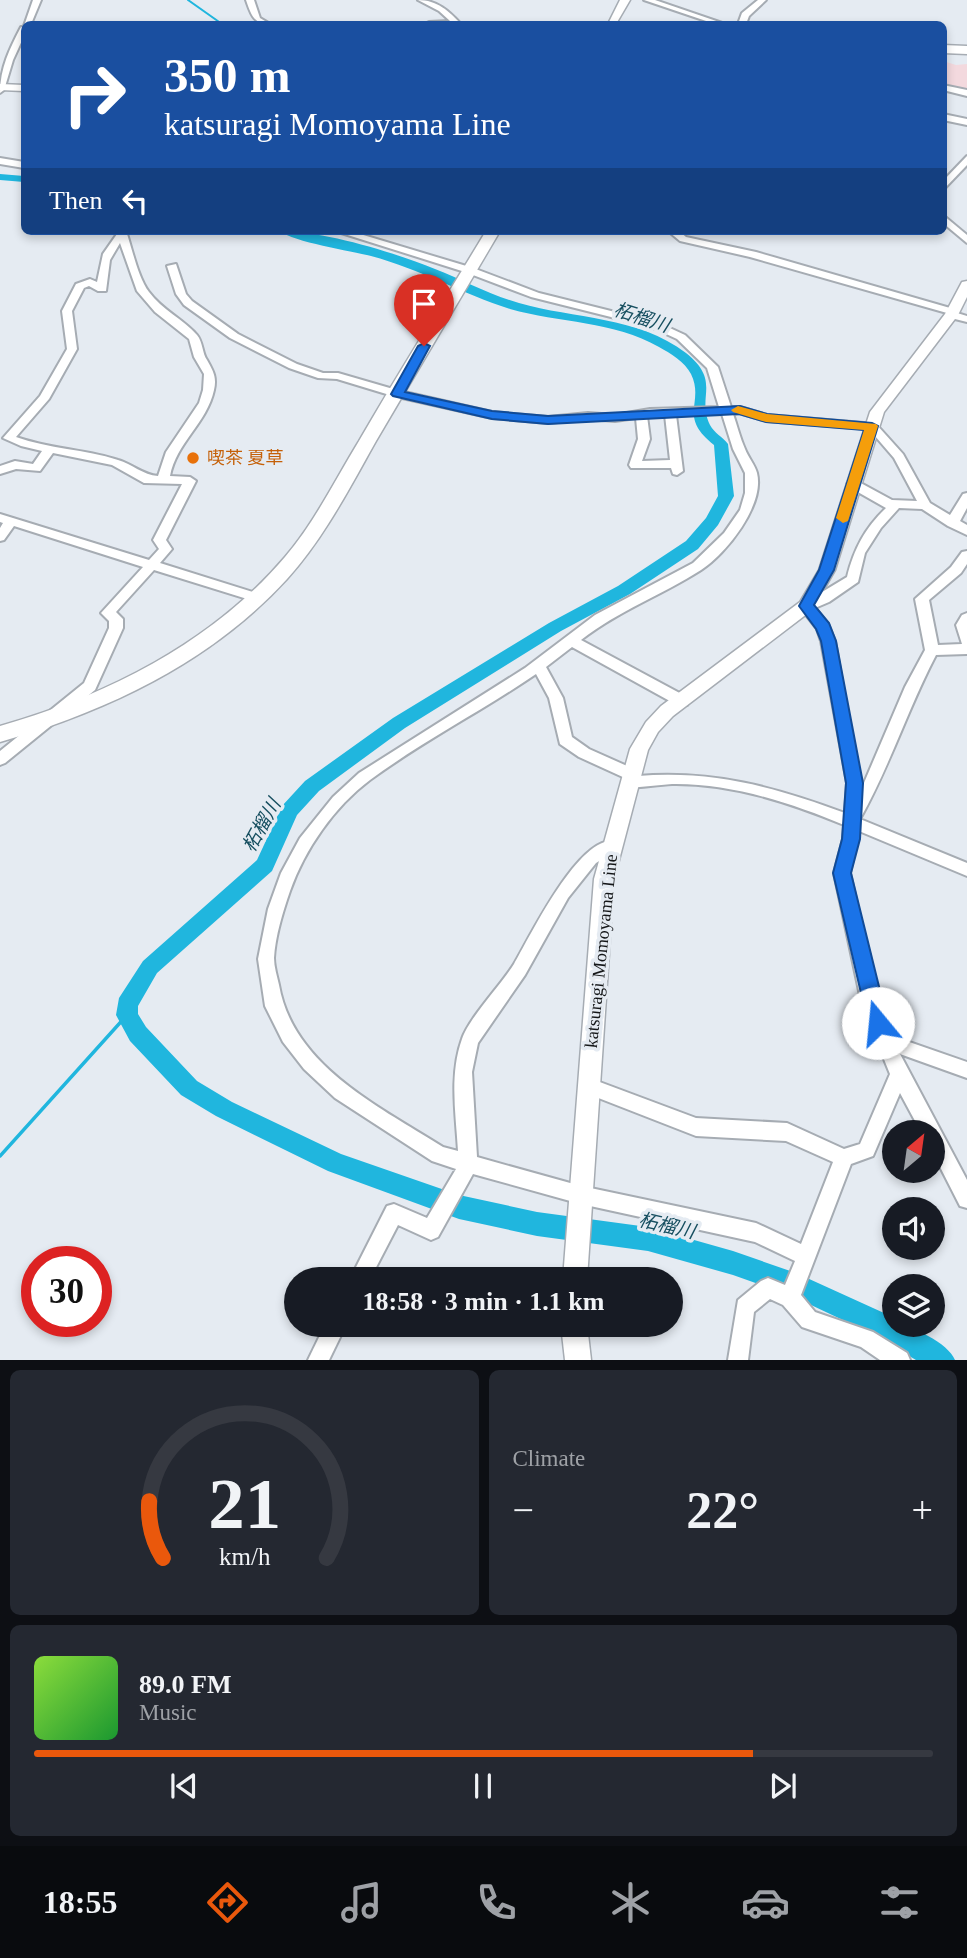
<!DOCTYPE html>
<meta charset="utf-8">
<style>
body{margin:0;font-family:"Times New Roman","Noto Sans JP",serif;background:#242831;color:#f1f3f6;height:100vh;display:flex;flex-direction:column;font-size:26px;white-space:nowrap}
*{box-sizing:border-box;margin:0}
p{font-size:23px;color:#9ea1a6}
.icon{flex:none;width:38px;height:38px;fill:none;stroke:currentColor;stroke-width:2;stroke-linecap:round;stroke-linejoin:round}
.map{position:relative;height:1360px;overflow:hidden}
.panel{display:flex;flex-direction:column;gap:10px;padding:10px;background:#0d0f14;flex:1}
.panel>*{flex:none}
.guide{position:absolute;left:21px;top:21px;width:926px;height:214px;border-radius:10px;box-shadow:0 4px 10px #0003;background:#1a4fa0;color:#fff;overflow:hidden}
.needle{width:46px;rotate:29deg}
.controls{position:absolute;left:882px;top:1120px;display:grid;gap:14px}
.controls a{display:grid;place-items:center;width:63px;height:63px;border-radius:50%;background:#171b24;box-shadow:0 4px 10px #0003;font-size:35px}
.speed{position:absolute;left:21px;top:1246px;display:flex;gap:14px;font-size:35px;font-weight:700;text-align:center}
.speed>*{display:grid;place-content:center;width:91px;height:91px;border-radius:50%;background:#171b24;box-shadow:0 4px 10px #0003;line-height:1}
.speed .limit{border:10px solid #d22;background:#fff;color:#111}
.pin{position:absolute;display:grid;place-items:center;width:60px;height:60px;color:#fff;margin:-72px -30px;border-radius:50% 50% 50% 0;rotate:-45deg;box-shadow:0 0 7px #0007}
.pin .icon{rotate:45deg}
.me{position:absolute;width:77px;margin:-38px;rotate:343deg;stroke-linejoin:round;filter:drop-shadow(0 0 5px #0008)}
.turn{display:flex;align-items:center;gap:24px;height:147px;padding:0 28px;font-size:32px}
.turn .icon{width:91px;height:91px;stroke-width:2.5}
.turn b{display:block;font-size:49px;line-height:60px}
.then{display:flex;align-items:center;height:66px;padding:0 28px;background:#0003;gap:14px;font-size:26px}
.big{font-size:52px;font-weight:800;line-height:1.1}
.panel .widget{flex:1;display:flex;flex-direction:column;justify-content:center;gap:10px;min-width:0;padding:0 24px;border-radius:10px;background:#242831}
.panel .dial{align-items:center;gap:0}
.dial svg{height:182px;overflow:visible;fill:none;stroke:#363941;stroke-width:7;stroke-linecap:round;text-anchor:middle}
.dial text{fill:#f1f3f6;stroke:none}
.song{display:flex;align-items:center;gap:21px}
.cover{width:84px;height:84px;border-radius:10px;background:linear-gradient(135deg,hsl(90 70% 55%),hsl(130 70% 35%))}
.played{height:7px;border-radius:4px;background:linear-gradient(90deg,#ea580c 80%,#363941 80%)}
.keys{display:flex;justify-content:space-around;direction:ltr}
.heat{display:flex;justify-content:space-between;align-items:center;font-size:38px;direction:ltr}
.panel .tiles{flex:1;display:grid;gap:10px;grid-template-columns:1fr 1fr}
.widget:last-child{grid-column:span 2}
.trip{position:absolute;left:284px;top:1267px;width:399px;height:70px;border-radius:35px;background:#171b24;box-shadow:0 4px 10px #0003;font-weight:800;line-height:70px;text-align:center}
.menu{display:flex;height:112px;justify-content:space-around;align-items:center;background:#090b0e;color:#9ea1a6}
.menu .icon{width:49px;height:49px}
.menu .selected{color:#ea580c}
.menu b{font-size:32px;color:#f1f3f6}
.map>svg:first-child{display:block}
</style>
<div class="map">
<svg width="967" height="1360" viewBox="0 0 967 1360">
<rect width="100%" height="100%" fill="#e5ebf2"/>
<path fill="#f3d9de" d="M943 61 956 65 967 64V92L943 86Z"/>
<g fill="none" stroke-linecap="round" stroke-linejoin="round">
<path stroke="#20b6de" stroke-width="2" d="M188 0 222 24"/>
<path stroke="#20b6de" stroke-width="3.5" d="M0 1156 127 1015"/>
<g fill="#20b6de" fill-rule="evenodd">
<path d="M0 174 24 176V182L0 180Z"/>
<path d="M280 231C324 231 393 252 435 269 463 280 490 295 519 303 574 319 638 316 686 353 722 382 696 396 710 425 714 433 723 437 728 444L734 496 718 525 698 549 630 594 561 631 405 728 319 791 297 815 272 871 157 973 138 1006V1014L146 1027 197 1081 232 1102 341 1154 459 1195 537 1212 648 1227 733 1251 796 1273 884 1313 894 1319V1325C912 1325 948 1343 955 1360H916L866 1331 792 1296 733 1275 648 1251 537 1236 459 1219 328 1171 216 1116 181 1095 130 1041 116 1015 119 998 143 961 257 860 282 806 305 781 393 718 549 623 618 586 686 541 706 518 718 496 714 445C677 416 705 403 691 374 685 362 670 353 659 347 614 321 559 323 510 309 463 294 420 269 371 256 351 251 293 242 280 231Z"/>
</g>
<g stroke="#a6acb3" stroke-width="4">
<g id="minor">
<path d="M33 0H41L31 24 24 26Z"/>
<path d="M246 0H254L260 18 270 24C253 24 251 14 246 0Z"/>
<path d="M418 0C437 0 449 11 461 24H425L429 22 450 21 439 11Z"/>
<path d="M644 0H655L725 24H715Z"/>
<path d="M758 0H766L749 16 746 24H738L742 13Z"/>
<path d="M21 27H24V36L13 60 4 90 0 93C0 68 10 48 21 27Z"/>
<path d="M943 85 967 90V96L943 90Z"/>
<path d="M943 114 967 119V125L943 120Z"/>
<path d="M967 156V165L943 190V181Z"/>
<path d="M0 158 24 162V168L0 164Z"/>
<path d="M943 215 967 235V243L943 223Z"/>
<path d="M116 231H126C132 248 138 278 149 292 162 310 183 319 197 335 203 342 202 353 207 360 213 371 217 377 214 390 207 423 176 443 170 476L190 477 196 481 166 540 172 549 160 563 262 595 264 598 257 602 154 570 116 612 123 619V628L95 690 5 763 0 765V751L84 683 109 628V621L101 613 143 567 14 526 4 540 0 541V528L3 523 0 522V514L149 560 159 549 153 540 182 484 144 483 112 465 53 453 40 471 16 469 0 474V466L15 461 33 464 42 451 21 446 3 438 40 396 67 349 62 311 76 284 90 279 97 282 103 254 117 234ZM120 243 137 291 155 312 189 339 194 357 204 374 203 390 199 403 166 452 158 476C143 475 132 464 118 460 85 449 49 449 16 437L49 399 77 349 72 311 84 288 89 286 98 291H106L110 260Z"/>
<path d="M335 231H350L473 268 539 293 659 323 685 335 718 367 731 407H740L767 415 876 424 903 454 930 503 950 515 963 494 967 493V508L960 521 967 525V535L948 526 922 509 899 508 881 528 865 553 858 582 829 602 815 608 828 624 835 641 861 790 905 687 925 650 915 599 951 567 962 552 967 551V564L961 573 929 600 938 645 962 644 956 625 962 615 967 613V654L936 655C908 708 890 766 860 819L967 863V876L859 831 850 873 880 1005 892 1036 967 1062V1078L900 1054 967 1180V1208L960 1206 933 1153V1132H921L900 1093 873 1156 851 1164 801 1295 815 1312 873 1332 907 1353 910 1360H880L861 1347 802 1327 783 1305 770 1299 754 1312 748 1360H728L738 1300 761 1281 768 1278 785 1285 795 1261 755 1242 581 1204 473 1174 438 1237 431 1240 398 1225 370 1279H350L387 1206 394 1204 427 1218 456 1169 432 1161 335 1098 304 1069 283 1042 265 1006 258 959 268 909 281 873 300 838 333 797 359 773 525 668 595 615 693 563 724 533 740 510 745 493V473L733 449 722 414 676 415 683 471 677 475 673 474 671 468H631L629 465 638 439 636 418 615 421 588 419 548 423 492 418 393 396 337 379 318 378 289 368 230 338 184 305 176 294 167 266 176 264 186 294 192 301 238 334 297 364 323 373H338L400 391 492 412 548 417 588 413 615 415 650 409 719 407 707 368 677 339 651 327 531 297 465 272ZM739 413 766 421 869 429 894 458 917 501 892 500 857 481H849L847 484 849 487 886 508C865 528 854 549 847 577L799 606 817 629 821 641 847 783 845 813C775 787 713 770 638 776L636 770 589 749 572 737 563 698 546 667 572 647 677 705H687L689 701 687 697 581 640C618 611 662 595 701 570 726 554 765 505 757 473 755 465 748 457 745 449 740 438 737 425 733 414ZM665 415 670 460 642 461 650 439 647 416ZM536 674 549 698 560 744 579 757 625 778 622 782 624 786 629 788C643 787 658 785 672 784 731 783 791 803 844 825L843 839 834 873 862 1005 890 1074 860 1144 844 1149 787 1123 696 1118 589 1078 583 1080 580 1086 583 1092 696 1136 786 1141 833 1162 801 1244 756 1223 581 1186 477 1157 472 1072 478 1043 525 975 568 898 596 863 617 850 619 846 617 842C581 830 529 939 514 964 501 985 469 1018 462 1039 449 1075 456 1115 458 1151L443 1147C380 1107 293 1066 279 985 277 976 274 967 274 958 275 937 283 911 290 891 305 849 334 807 370 780 423 741 482 711 536 674Z"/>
<path d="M668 231H679L686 237 756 252 957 310V313L967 316V322L947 317V313L750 257 680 241Z"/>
<path d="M325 1325H346L329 1360H308Z"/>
</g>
</g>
<g stroke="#a6acb3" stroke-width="3">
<g id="major">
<path d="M620 0H630L616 24H608Z"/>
<path d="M0 84 24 85V91L0 90Z"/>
<path d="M967 281V297L958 315 884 412 835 570 812 610 673 716 658 732 648 750 614 879 587 1279H563L594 879 630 749 646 722 661 706 800 602 819 570 870 412 945 314 962 282Z"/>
<path d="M561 1325H587L591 1360H565Z"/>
</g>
</g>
<g stroke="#a6acb3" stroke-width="3">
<g id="highway">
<path d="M943 45 967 46V54L943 53Z"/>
<path d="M486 231H500C459 301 417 371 376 441 349 489 324 538 287 579 210 663 107 711 0 742V726C106 696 212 643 285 557 315 522 335 480 359 441 400 370 444 301 486 231Z"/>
</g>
</g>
<use href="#minor" fill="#fff" fill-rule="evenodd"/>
<use href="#major" fill="#fff" fill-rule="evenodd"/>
<use href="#highway" fill="#fff" fill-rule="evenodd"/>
</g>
<path fill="#1a73e8" stroke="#114b97" stroke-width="2" d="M424 343 430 346 405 392 492 411 548 416 740 406 767 414 872 423 878 426 834 570 814 605 829 623 836 641 863 783 860 839 851 873 888 1023 885 1029 878 1032 871 1029 868 1023 833 873 842 839 846 783 821 641 816 629 799 606 819 570 864 430 766 422 739 414 548 424 492 419 393 396 391 394 418 346Z"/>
<path fill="#f59e0b" d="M738 406 767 414 876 424 878 426 848 521 843 523 836 518 864 430 766 422 733 412 731 410Z"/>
<circle fill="#e8710a" stroke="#e5ebf2" stroke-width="2.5" cx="193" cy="458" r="7"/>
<g text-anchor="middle" stroke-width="7" stroke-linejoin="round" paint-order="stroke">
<g font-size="18" fill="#c56008" stroke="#e5ebf2" text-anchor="start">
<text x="207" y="464">喫茶 夏草</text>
</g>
<g font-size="18" fill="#141618" stroke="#e5ebf2">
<text transform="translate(601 951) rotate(-84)" y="6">katsuragi Momoyama Line</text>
</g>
<g font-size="19" font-style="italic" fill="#174f60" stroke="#e5ebf2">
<text transform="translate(642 317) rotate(18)" y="7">柘榴川</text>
<text transform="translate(261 825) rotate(-61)" y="7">柘榴川</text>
<text transform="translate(667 1225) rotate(13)" y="7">柘榴川</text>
</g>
</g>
</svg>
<div class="controls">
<a><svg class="needle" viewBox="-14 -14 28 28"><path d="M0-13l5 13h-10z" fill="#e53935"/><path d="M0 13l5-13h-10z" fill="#9ea1a6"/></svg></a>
<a><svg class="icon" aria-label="sound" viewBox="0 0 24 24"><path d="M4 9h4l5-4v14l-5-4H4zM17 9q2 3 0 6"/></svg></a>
<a><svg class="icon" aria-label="layers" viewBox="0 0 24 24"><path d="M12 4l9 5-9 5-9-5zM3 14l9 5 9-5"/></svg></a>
</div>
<div class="speed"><div class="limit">30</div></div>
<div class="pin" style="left:424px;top:346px;background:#d93025"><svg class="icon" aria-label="arrive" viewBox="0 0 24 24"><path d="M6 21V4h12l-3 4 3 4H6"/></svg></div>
<svg class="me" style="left:878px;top:1023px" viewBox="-20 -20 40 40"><circle r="19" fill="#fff"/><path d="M0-13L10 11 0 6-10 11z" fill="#1a73e8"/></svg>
<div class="trip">18:58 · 3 min · 1.1 km</div>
<div class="guide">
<div class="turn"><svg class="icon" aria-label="right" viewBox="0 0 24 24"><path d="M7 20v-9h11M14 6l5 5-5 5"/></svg><div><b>350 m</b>katsuragi Momoyama Line</div></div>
<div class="then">Then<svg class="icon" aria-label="left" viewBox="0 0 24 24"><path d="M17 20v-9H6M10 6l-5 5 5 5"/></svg></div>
</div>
</div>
<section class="panel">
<div class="tiles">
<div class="widget dial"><svg viewBox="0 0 100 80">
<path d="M14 69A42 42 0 1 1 86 69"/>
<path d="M14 69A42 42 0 0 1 8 44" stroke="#ea580c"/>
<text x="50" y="56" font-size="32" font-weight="700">21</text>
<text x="50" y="72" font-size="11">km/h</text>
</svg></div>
<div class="widget"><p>Climate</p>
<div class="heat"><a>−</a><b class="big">22°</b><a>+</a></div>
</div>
<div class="widget">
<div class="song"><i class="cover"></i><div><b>89.0 FM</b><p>Music</p></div></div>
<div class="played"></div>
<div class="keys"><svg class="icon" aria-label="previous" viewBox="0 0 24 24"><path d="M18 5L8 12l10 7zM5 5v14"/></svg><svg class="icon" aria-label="pause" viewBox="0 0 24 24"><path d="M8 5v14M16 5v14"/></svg><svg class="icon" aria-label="next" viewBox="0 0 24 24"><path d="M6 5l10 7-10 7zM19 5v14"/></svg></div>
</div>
</div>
</section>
<nav class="menu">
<b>18:55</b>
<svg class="icon selected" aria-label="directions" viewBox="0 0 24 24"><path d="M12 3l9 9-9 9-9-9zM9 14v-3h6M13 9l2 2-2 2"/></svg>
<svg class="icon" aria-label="music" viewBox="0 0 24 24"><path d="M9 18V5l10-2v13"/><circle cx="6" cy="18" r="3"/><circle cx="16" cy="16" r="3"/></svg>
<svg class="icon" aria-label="phone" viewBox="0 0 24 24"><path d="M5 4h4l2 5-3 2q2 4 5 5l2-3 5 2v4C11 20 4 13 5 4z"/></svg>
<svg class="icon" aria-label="climate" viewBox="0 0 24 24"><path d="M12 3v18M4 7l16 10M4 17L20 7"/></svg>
<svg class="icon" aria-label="car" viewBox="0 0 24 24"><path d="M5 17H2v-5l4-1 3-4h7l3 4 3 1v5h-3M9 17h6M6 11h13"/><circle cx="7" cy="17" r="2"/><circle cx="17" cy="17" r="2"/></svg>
<svg class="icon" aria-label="filters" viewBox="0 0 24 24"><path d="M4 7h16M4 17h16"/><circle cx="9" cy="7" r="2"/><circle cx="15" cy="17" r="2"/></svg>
</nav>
